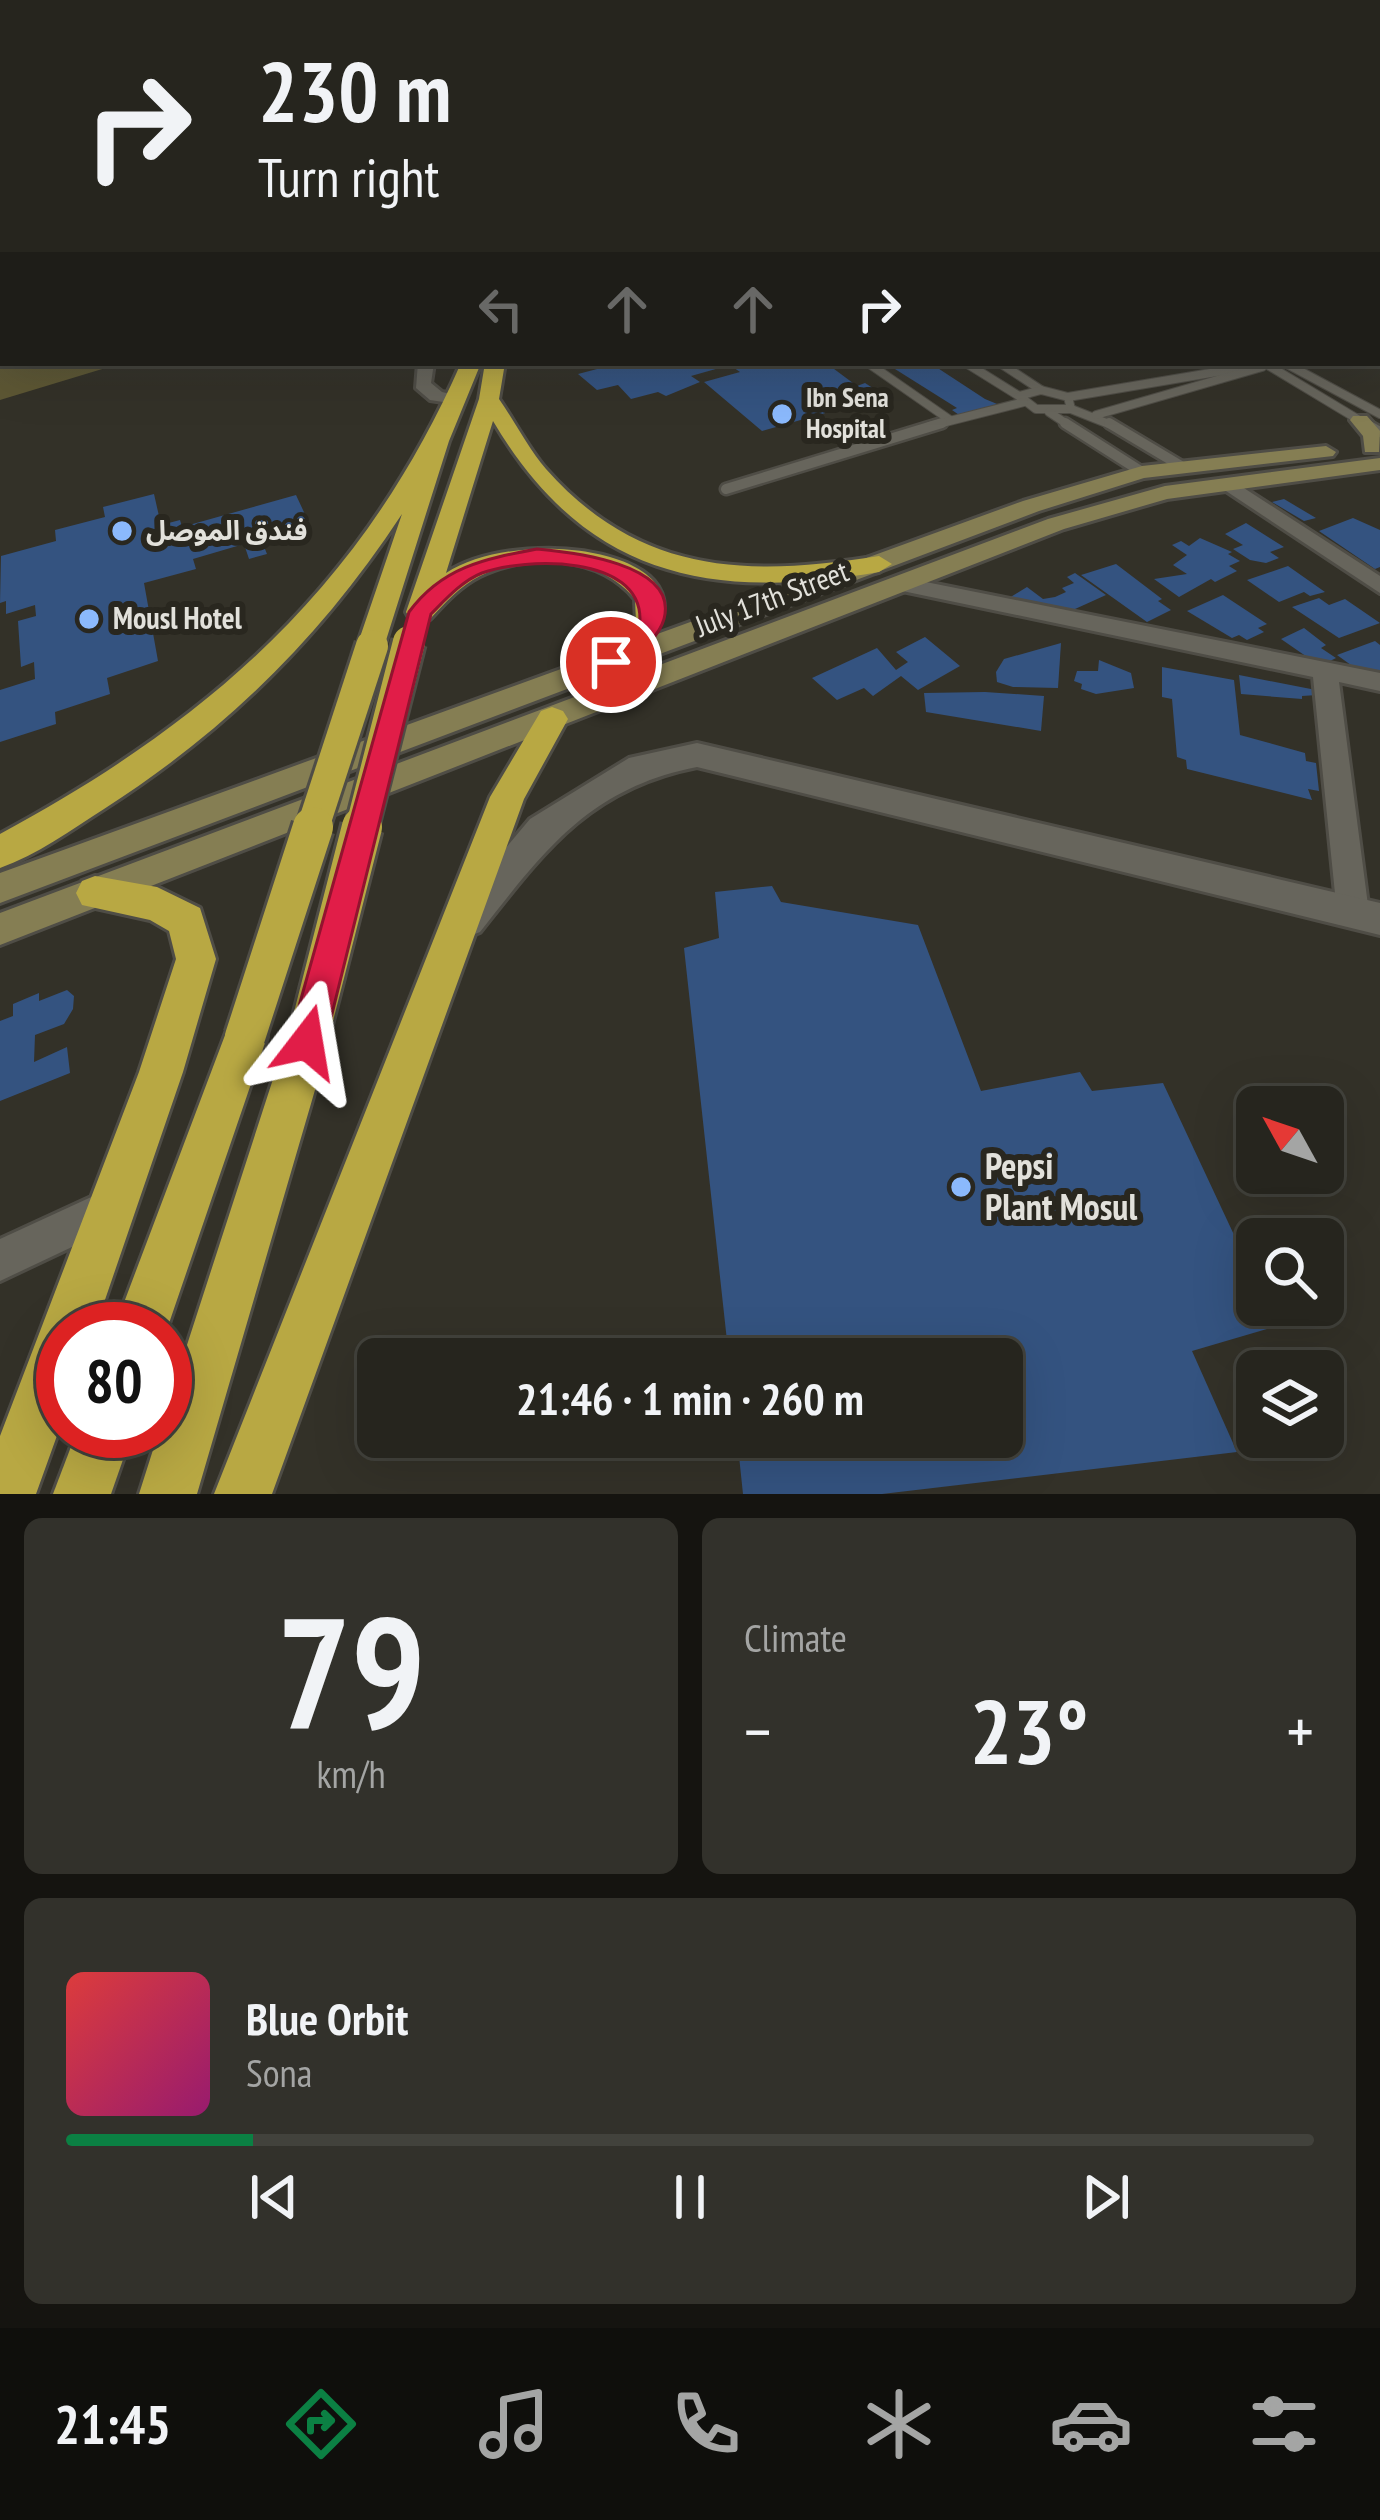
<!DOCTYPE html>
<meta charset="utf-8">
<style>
body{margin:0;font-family:"PT Sans Narrow","Noto Sans Arabic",sans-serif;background:#32312b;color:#f1f3f6;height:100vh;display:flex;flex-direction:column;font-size:45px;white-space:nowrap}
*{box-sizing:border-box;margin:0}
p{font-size:39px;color:#a4a5a4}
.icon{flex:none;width:66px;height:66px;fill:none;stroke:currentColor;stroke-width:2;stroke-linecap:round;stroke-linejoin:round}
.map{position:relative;height:1494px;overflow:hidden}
.panel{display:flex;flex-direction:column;gap:24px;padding:24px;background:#151410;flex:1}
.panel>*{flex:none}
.guide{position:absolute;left:0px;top:0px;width:1380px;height:366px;box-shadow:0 12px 48px #0002,0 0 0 3px #42423c;background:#26251e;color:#f1f3f6;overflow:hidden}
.needle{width:78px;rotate:310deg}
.controls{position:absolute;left:1236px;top:1086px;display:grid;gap:24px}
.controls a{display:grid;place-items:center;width:108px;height:108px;border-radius:18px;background:#26251e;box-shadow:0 12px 48px #0002,0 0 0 3px #42423c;font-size:60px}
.speed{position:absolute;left:36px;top:1302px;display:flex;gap:24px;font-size:60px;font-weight:700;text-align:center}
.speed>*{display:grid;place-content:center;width:156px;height:156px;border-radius:50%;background:#26251e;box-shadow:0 12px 48px #0002,0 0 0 3px #42423c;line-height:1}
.speed .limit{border:18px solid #d22;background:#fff;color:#111}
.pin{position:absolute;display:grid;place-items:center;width:102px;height:102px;color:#fff;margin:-51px;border:6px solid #fff;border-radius:50%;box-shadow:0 3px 12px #0007}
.me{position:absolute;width:132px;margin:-66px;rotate:14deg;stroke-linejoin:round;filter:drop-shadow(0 0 9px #0008)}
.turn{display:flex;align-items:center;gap:42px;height:252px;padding:0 60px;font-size:54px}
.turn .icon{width:156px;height:156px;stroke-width:2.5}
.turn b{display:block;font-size:84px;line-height:102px}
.lanes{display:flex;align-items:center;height:114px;padding:0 60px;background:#0003;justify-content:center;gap:60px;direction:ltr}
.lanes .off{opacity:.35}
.big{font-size:90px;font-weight:600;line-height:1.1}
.panel .card{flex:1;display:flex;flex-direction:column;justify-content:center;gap:18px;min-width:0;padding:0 42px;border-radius:18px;background:#32312b}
.panel .dial{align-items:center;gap:0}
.dial b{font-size:156px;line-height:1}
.song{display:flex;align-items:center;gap:36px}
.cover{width:144px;height:144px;border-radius:18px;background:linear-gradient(135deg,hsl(0 70% 55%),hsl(320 70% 35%))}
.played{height:12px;border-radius:6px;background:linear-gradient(90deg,#0b8043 15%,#42423c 15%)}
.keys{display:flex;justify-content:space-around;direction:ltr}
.heat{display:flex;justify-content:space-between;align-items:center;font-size:66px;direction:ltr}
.panel .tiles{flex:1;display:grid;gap:24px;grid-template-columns:1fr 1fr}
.card:last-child{grid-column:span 2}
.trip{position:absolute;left:357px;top:1338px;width:666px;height:120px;border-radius:18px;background:#26251e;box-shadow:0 12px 48px #0002,0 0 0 3px #42423c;font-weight:600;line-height:120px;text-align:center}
.tab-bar{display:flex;height:192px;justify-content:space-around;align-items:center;background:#0f0f0c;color:#a4a5a4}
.tab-bar .icon{width:84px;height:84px}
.tab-bar .current{color:#0b8043}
.tab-bar b{font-size:54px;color:#f1f3f6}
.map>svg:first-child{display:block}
</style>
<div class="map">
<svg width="1380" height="1494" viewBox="0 0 1380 1494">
<rect width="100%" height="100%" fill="#333128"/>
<path fill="#5d5734" d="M0 262 3 363H122L0 400Z"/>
<g fill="#345380">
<path d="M620 363H826L857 386 865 383 885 396 762 431 704 382 740 372 730 365 691 376 700 382 666 396 658 392 631 399 618 385 597 390 578 374Z"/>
<path d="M930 363 985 399 1002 406 962 417 952 410 957 408 887 364Z"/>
<path d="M154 494 161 525 180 520 182 527 296 495 310 525 261 539 267 554 249 559 244 544 193 559 196 569 144 583 158 661 107 678 110 694 55 712 56 724 0 742V690L35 679 34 662 21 667 18 621 36 616 35 605 6 614V601L0 603 1 556 56 541 55 530 105 517 103 507Z"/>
<path d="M1284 499 1316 518 1304 521 1272 502Z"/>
<path d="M1353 518 1380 530V567L1375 569 1319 531Z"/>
<path d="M1246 523 1284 547 1270 552 1279 558 1266 563 1250 560 1233 549 1243 545 1225 534Z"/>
<path d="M1200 538 1232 552 1228 554 1240 561 1229 566 1237 571 1215 582 1211 579 1179 597 1154 579 1187 574 1173 565 1187 555 1172 545 1181 541 1189 546Z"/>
<path d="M1116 564 1162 599 1158 601 1171 610 1147 622 1081 575Z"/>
<path d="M1288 566 1325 592 1310 596 1304 592 1279 602 1247 580Z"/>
<path d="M1075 573 1106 595 1064 614 1021 608 1009 598 1027 587 1043 599 1055 597 1066 592 1062 588 1074 583 1067 577Z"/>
<path d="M1223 595 1267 624 1258 628 1264 632 1247 640 1239 635 1232 638 1187 611Z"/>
<path d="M1319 598 1329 605 1345 599 1380 623 1339 638 1292 607Z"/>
<path d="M1304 628 1326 645 1321 648 1336 658 1328 662 1310 659 1281 639Z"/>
<path d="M925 637 960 666 918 690 901 676 873 696 864 688 837 700 812 678 877 648 896 670 908 662 896 652Z"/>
<path d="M1375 641 1380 645V678L1369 670 1362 673 1337 655Z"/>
<path d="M1061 643 1058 688 1013 687 997 682 996 672 1004 659Z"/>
<path d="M1099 660 1131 673 1134 688 1096 694 1081 689 1082 684 1074 681 1077 671H1098Z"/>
<path d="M1162 667 1234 680 1240 735 1305 753 1306 761 1316 763 1319 791 1308 789 1312 800 1187 769 1186 760 1177 757 1172 699 1162 697Z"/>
<path d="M1239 675 1316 690 1317 695 1302 696V699L1241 694Z"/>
<path d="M985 692 1044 696 1041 731 926 712 924 693Z"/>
<path d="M772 886 781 902 918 925 981 1091 1080 1072 1092 1091 1163 1083 1257 1284V1305H1267L1277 1326 1192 1351 1237 1452 882 1494H743L737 1437H1002V1359H729L684 948 719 938 715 892Z"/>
<path d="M67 990 74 996 73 1009 64 1024 35 1035 34 1062 67 1047 70 1073 0 1101V1021L13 1016V1004L39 993V1001Z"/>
</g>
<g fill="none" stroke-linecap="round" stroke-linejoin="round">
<g stroke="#4f4d46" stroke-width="10">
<g id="service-far1">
<path d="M868 363 950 420"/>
<path d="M966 363 1019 396"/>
<path d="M1000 363 1041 390"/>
<path d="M1285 363 1380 414"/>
<path d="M1266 364 1369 426"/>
<path d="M1041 390 1068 397 1071 409H1036L1019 396Z"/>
<path d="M1068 397 1270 363"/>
<path d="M1071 409 1114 426"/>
<path d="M1049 412 1070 426"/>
<path d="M1096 415 1262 367"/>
<path d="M930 426 1024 402"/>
</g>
</g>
<g stroke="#4f4d46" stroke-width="15">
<g id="service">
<path d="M1065 423 1142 472"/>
<path d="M1109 423 1181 466"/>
<path d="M1364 423 1380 432"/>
<path d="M726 489 942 423"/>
</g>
</g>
<g stroke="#4f4d46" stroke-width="6">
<g id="minor">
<rect x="0" y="250" width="3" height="8"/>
<path d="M418 363H434L431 383 442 392 463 397V405L430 400 416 388Z"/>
<path d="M1230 479 1380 576V593L1223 489 1220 485Z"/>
<path d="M901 577 1380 673V691L1339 682 1369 913 1364 923 1353 927 1342 923 1337 913 1313 677 893 589V579Z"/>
<path d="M113 1187 127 1193 133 1207 127 1221 0 1281V1239Z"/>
</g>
</g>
<g stroke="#4f4d46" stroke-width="6">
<path id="tertiary" d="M697 743 1380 903V935L697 767C589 788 544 851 480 932L467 937 454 932 449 921 454 910 530 819 629 758Z"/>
</g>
<g stroke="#4f4d46" stroke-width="6">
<g id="secondary">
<path d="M1353 416H1367L1380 431 1379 452H1365L1363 436 1350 420Z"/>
<path d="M1326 446 1336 452 1333 456 1144 478 1039 511 0 903V873L1023 501 1142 466Z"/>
<path d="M1380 458V470L1167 499 1064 529 0 945V913L1048 519 1165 486Z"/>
</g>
</g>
<g stroke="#4f4d46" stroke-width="6">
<g id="trunk">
<path d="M461 363H481L449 441 382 653H362L357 646 402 514C322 636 227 730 104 809 71 830 37 855 0 868V834C211 720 363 586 461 363Z"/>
<path d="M485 363H505L499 399C515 422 528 448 546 469 640 575 748 577 879 556L892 564 879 572C710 601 585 577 493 421L446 573C529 519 757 557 622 669H600L596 662 636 622 635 599C599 555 529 552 480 576 460 586 445 603 430 619H410L406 612 479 399Z"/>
<path d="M552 707 563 711 568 719 524 799 272 1494H214L490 797 541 711Z"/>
<path d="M95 876 157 887 200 908 216 959 183 1072 95 1329H63V1419L36 1494H0V1436L139 1072 176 959 169 931 150 920 82 905 76 893 82 881Z"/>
<path d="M245 1015 260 1022 267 1037 165 1335V1329H114L230 1022Z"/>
<path d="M307 1020 322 1027 329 1042 197 1494H139L159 1431H165V1413L285 1042 292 1027Z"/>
<path d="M77 1431H133L111 1494H53Z"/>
</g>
</g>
<use href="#service-far1" stroke="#67655c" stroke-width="8"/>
<use href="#service" stroke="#67655c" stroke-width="10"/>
<use href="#minor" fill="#67655c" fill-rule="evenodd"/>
<use href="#tertiary" fill="#67655c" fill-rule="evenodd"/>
<use href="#secondary" fill="#857e53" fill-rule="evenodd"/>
<use href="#trunk" fill="#b8a843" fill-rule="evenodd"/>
<g stroke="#4f4d46" stroke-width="38" stroke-linecap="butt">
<g id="trunk-bridge-far1">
<path d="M312 830 372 646"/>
<path d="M361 830 409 642"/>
</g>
</g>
<g stroke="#4f4d46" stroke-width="46" stroke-linecap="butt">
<g id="trunk-bridge">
<path d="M245 1037 313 827"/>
<path d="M307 1042 362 827"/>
</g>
</g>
<use href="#trunk-bridge-far1" stroke="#b8a843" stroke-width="32"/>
<use href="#trunk-bridge" stroke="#b8a843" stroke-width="40"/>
</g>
<linearGradient id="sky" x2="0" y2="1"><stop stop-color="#1c1b16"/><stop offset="0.46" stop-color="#4a4e53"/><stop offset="1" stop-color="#4a4e53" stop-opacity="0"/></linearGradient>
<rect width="1380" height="387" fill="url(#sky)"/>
<path fill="#e11d48" stroke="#92132f" stroke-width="3" d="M537 549C570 552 679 563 664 619 658 640 635 655 620 669H602L598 662 602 656 640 619C640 555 526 557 482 573 462 581 446 599 431 614L325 1042 320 1055 307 1060 295 1055 289 1042 409 612C442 567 484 559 537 549Z"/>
<g fill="#8bb9fc" stroke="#29271f" stroke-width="4.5">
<circle cx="782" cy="414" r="12"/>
<circle cx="122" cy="531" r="12"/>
<circle cx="89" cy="619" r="12"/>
<circle cx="961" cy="1187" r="12"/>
</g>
<g text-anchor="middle" stroke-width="12" stroke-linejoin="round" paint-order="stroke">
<g font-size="27" font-weight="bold" fill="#e2e1db" stroke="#29271f" text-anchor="start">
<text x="806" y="407">Ibn Sena<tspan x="806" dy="31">Hospital</tspan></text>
<text x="146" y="540">فندق الموصل</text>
</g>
<g font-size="30" fill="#e2e1db" stroke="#29271f">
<text transform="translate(772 599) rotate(-21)" y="10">July 17th Street</text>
</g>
<g font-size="30" font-weight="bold" fill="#e2e1db" stroke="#29271f" text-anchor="start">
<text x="113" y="629">Mousl Hotel</text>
</g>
<g font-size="36" font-weight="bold" fill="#e2e1db" stroke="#29271f" text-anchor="start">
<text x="985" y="1179">Pepsi<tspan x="985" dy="41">Plant Mosul</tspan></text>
</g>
</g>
</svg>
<div class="controls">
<a><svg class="needle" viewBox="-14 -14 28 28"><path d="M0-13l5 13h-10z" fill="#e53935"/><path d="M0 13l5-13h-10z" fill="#a4a5a4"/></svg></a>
<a><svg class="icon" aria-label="search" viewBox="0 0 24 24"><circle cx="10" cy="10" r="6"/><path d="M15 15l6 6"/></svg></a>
<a><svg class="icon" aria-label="layers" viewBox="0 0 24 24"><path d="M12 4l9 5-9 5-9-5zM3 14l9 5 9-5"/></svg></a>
</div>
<div class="speed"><div class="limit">80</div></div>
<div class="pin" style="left:611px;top:662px;background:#d93025"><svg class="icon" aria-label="arrive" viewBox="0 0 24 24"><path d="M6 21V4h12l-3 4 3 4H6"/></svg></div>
<svg class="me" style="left:307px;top:1042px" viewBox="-20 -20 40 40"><path d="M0-17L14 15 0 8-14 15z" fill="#e11d48" stroke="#fff" stroke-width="4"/></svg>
<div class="trip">21:46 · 1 min · 260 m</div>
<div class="guide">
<div class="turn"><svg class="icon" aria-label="right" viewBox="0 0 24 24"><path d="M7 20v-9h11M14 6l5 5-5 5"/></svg><div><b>230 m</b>Turn right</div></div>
<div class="lanes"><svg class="icon off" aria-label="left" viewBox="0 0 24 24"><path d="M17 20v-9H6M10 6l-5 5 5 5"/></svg><svg class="icon off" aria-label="ahead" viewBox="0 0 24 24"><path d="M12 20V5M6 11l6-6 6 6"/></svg><svg class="icon off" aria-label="ahead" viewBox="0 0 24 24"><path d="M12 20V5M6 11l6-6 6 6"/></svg><svg class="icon" aria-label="right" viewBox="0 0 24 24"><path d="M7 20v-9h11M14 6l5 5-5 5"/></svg></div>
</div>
</div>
<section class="panel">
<div class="tiles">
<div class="card dial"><b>79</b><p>km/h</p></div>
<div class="card"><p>Climate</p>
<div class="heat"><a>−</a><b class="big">23°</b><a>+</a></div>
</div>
<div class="card">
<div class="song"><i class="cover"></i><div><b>Blue Orbit</b><p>Sona</p></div></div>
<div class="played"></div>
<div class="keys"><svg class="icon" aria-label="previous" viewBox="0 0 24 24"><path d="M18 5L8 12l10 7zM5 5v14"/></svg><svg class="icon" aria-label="pause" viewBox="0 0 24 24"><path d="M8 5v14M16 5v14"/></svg><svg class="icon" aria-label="next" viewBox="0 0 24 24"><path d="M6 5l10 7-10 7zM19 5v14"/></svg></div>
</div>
</div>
</section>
<nav class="tab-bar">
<b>21:45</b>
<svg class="icon current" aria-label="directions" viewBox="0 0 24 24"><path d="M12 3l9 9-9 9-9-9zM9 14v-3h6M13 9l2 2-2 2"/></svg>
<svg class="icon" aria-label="music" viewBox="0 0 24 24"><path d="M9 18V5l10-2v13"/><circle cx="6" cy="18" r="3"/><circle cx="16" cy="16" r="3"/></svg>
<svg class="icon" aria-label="phone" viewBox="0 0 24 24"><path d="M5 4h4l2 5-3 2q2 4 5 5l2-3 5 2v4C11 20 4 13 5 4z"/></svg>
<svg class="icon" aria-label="climate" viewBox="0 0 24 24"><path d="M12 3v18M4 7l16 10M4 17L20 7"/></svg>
<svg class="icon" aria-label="car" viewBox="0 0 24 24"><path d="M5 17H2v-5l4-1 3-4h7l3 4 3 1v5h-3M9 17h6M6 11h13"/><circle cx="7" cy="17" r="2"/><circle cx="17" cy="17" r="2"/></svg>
<svg class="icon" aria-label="filters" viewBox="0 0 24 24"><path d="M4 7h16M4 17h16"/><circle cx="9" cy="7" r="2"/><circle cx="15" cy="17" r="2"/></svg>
</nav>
